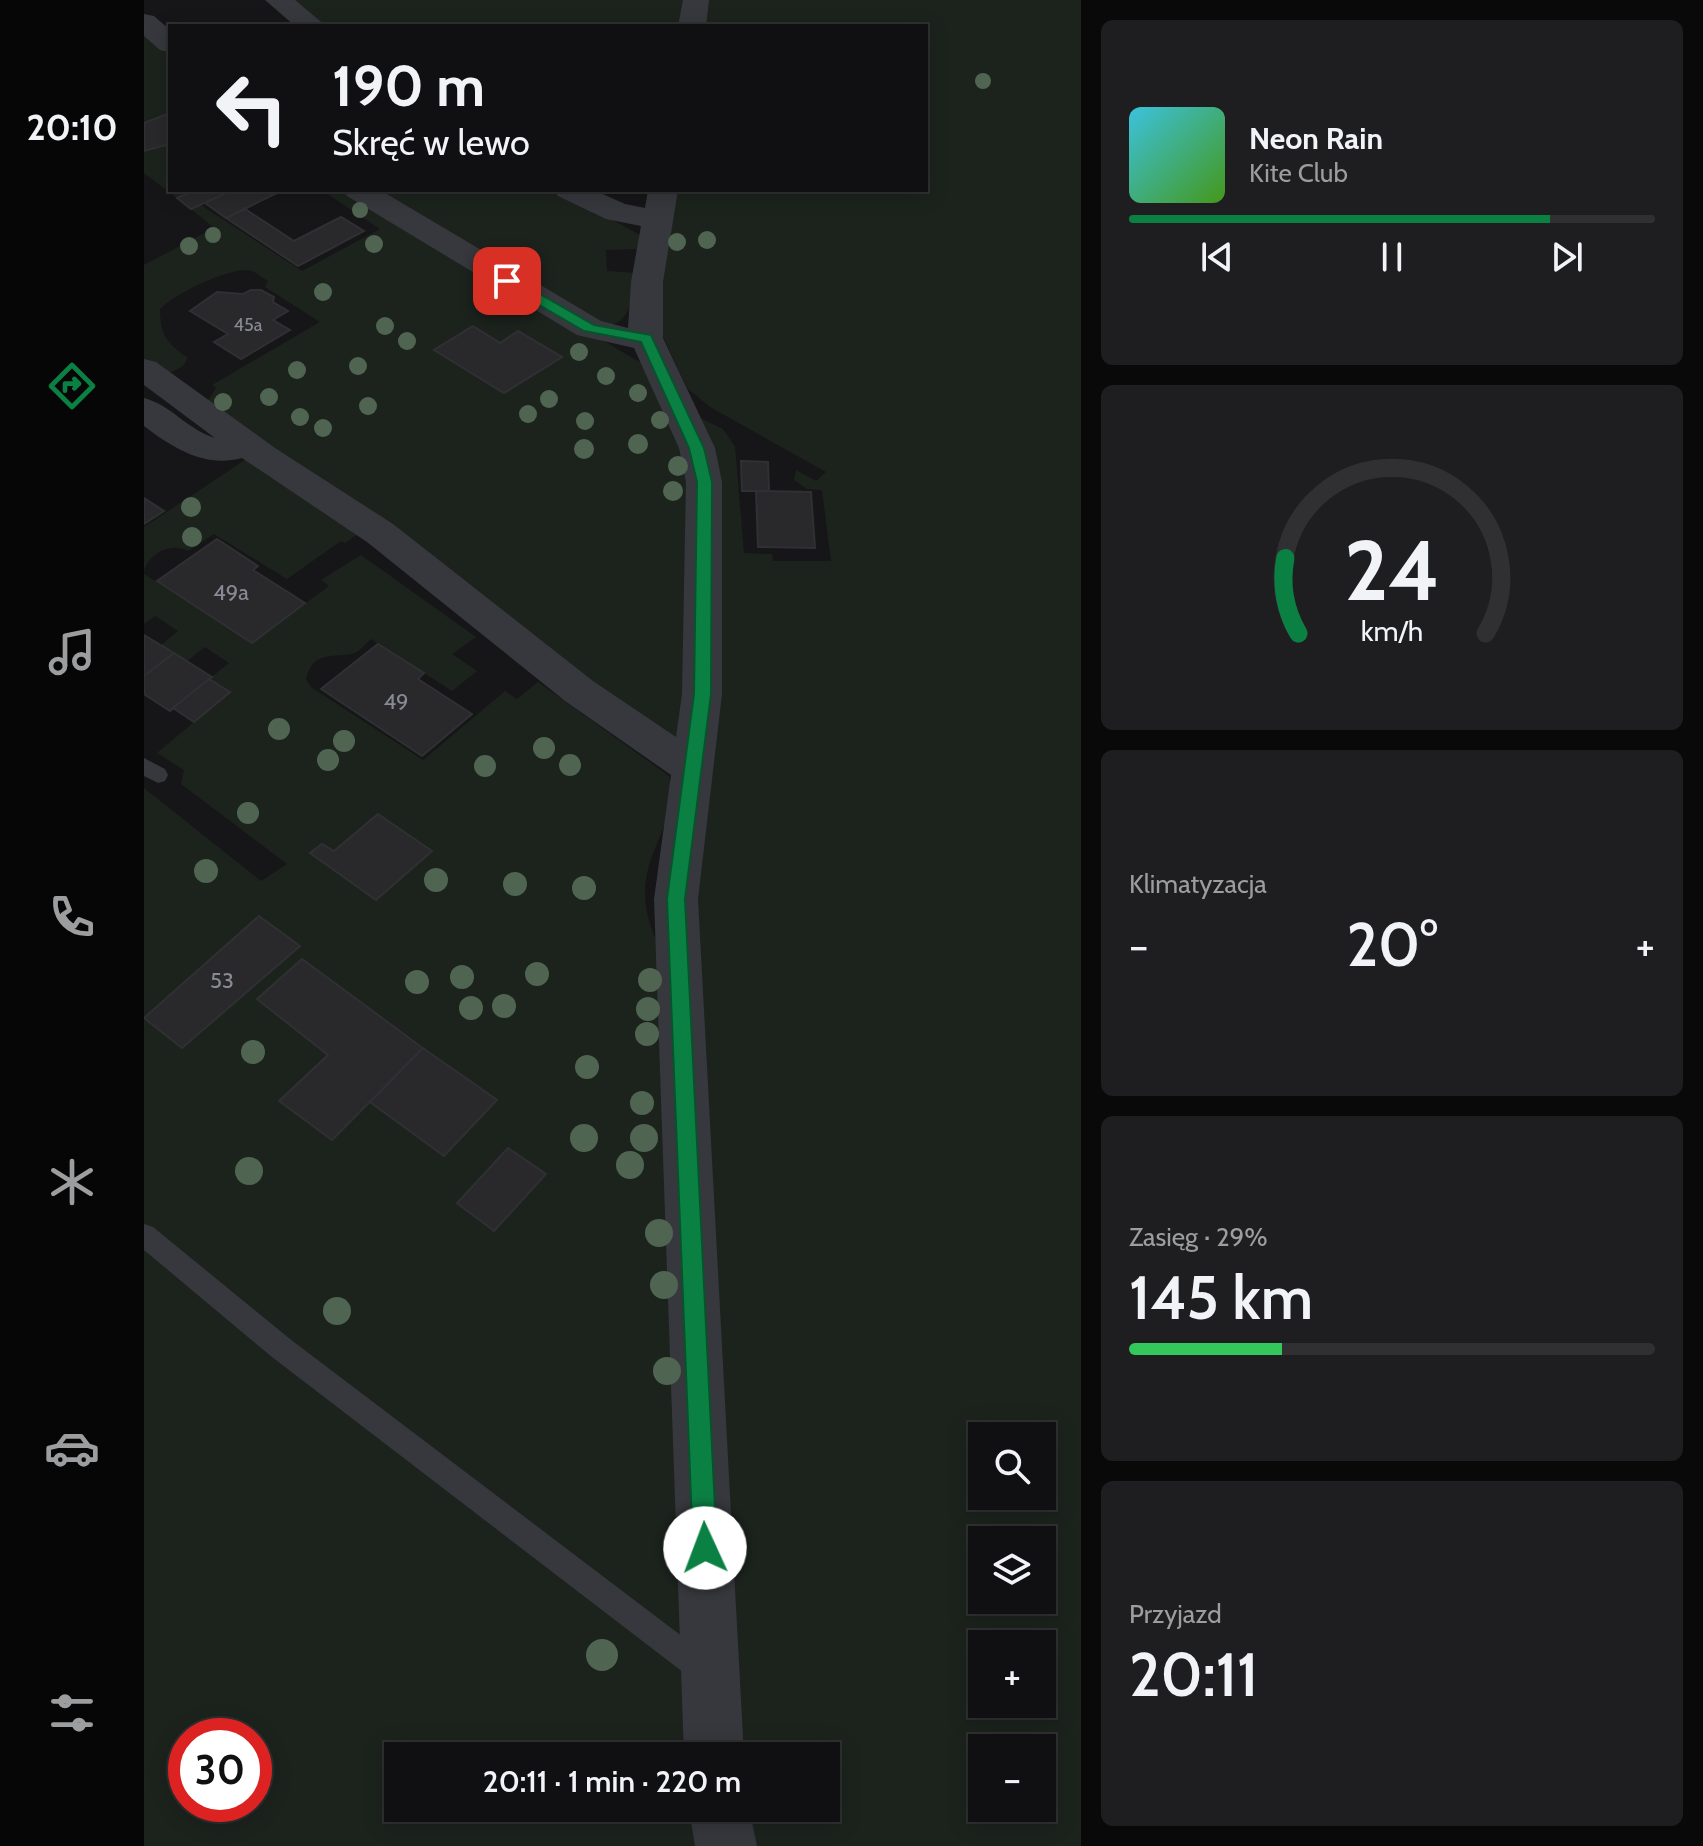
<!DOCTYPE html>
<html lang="pl">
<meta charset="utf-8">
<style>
body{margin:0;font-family:Cabin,sans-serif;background:#1e1e20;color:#f1f3f6;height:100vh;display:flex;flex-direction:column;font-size:30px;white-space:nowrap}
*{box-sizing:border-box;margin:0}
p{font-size:26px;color:#9c9d9f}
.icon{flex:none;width:44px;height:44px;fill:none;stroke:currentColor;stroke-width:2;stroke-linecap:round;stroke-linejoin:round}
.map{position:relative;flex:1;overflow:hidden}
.panel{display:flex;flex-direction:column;gap:20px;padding:20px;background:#09090a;width:622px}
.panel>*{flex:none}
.hud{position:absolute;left:24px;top:24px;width:760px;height:168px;border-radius:0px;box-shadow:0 4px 20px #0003,0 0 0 2px #303032;background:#101012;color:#f1f3f6;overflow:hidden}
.buttons{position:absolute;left:824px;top:1422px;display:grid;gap:16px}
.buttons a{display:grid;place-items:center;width:88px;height:88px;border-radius:0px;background:#101012;box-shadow:0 4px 20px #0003,0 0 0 2px #303032;font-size:40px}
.speed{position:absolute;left:24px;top:1718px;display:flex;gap:16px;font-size:40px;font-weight:700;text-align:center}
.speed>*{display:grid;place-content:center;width:104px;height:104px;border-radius:50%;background:#101012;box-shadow:0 4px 20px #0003,0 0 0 2px #303032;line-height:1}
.speed .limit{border:12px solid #d22;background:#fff;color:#111}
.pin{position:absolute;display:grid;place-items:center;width:68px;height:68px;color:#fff;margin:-34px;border-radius:16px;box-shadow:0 4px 12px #0006}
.me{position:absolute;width:88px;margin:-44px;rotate:358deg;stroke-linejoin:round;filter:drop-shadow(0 0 6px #0008)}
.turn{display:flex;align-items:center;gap:28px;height:168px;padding:0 32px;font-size:36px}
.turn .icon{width:104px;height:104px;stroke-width:2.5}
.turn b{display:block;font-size:56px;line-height:68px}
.big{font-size:60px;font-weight:600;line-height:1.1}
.panel .tile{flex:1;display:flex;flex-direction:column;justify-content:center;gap:12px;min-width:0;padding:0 28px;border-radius:12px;background:#1e1e20}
.panel .dial{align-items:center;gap:0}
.dial svg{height:208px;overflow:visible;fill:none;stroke:#303032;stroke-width:7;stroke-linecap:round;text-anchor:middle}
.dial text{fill:#f1f3f6;stroke:none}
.song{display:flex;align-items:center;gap:24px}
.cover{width:96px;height:96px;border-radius:12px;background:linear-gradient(135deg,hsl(190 70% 55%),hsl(100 70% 35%))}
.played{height:8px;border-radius:4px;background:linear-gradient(90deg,#0b8043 80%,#303032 80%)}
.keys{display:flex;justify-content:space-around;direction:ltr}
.heat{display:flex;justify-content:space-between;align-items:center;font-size:44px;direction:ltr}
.charge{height:12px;border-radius:6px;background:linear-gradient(90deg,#34c759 29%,#303032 0)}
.trip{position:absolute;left:240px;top:1742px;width:456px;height:80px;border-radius:0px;background:#101012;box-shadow:0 4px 20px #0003,0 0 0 2px #303032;font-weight:600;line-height:80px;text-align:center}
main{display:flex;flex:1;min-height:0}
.menu{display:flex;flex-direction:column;width:144px;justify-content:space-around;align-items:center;background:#060607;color:#9c9d9f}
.menu .icon{width:56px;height:56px}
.menu .active{color:#0b8043}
.menu b{font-size:36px;color:#f1f3f6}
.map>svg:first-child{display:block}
</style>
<main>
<nav class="menu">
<b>20:10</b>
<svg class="icon active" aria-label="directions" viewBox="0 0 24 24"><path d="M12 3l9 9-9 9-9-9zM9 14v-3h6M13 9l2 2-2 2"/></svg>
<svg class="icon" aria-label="music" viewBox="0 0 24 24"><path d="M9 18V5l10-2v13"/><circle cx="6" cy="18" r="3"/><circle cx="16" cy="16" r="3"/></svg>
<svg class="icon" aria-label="phone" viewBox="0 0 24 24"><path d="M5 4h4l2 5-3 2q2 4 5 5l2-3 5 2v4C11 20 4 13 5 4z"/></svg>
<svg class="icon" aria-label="climate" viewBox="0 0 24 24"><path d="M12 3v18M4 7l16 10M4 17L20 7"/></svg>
<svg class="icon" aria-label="car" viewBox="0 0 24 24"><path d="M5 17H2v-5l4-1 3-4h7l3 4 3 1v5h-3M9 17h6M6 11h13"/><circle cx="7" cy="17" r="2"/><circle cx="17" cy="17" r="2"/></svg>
<svg class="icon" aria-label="filters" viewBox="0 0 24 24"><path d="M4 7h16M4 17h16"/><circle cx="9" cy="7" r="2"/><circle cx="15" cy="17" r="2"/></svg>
</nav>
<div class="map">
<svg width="937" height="1846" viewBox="0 0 937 1846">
<rect width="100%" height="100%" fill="#161618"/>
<g fill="#1c231d" fill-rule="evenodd">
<path d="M145 0H540L536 26H178Z"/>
<path d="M562 0H937V1846H605L598 1808H682V1756H589L552 986V416L579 429 591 446 600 553 628 554 629 561H687L678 490 663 489 650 480 652 470 672 481 682 472 566 407 543 388 518 334 516 306 529 190H782V26H558ZM838 1436H898V1496H838ZM838 1540H898V1600H838ZM838 1644H898V1704H838ZM838 1748H898V1808H838Z"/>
<path d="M0 31 26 53V190H51L33 198 0 173Z"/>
<path d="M183 190H202L499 364 543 458 538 739H525L63 402 72 388 68 385 176 322 121 287 124 281C119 278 113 273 108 271 88 265 30 294 16 309 16 335 23 343 44 358L39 366 22 375 0 361V265L70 228 47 209 57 205 158 271 236 229 182 193Z"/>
<path d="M225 190H413L496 235 494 249 462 250 463 271 492 273C487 298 488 330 455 324Z"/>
<path d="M101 460H106L217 532 201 543 197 541 143 579 70 534 44 551C26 542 5 553 0 572V527Z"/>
<path d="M217 555 332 637 308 654 333 671 308 691 227 639C223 642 216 651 211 653 192 659 168 648 162 680L167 687 279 760 361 691 373 699 394 682 525 776C535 809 510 841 503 874 497 900 505 924 515 948L553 1756H254V1808H557L562 1846H0V788L117 881 143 864 37 784 40 770 13 753 85 693 65 679 85 663 61 647 43 661 17 645 34 631 11 616 0 624V574L108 643 185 586 177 580ZM158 959 353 1100 300 1156 226 1102 188 1140 136 1101 184 1055 113 999ZM42 1736H110V1804H42Z"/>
</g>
<g fill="#29292c" stroke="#303034" stroke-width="2">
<path d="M26 113V144L0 151V123Z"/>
<path d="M51 190H89L47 209 33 198Z"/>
<path d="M89 190H139L82 218 61 203Z"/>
<path d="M101 209 150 241 197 217 220 231 154 266 82 218Z"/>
<path d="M107 290H117L130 297 129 302 144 311 129 320 146 330 97 359 70 342 84 334 46 311 73 292 99 294Z"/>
<path d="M329 326 356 343 374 331 418 357 360 393 290 350Z"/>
<path d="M597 461 624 462 625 491H598Z"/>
<path d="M612 491 667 492 671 548 614 547Z"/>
<path d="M0 498 20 511 0 524Z"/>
<path d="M73 539 114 566 109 570 161 603 108 643 13 581Z"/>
<path d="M0 635 30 653 0 676Z"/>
<path d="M234 644 280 673 274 679 328 714 278 756 177 689Z"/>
<path d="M30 653 68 677 26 711 0 694V676Z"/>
<path d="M65 679 86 692 50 722 29 708Z"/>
<path d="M234 814 288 851 232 900 166 853 178 844 190 851Z"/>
<path d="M115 916 156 946 38 1048 0 1018Z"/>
<path d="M158 959 279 1048 188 1140 135 1101 184 1055 113 999Z"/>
<path d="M279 1048 353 1100 300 1156 226 1102Z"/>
<path d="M364 1148 402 1174 350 1231 313 1203Z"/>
</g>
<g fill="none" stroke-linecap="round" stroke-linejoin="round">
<g fill="#37383d" fill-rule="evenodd">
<path d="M0 758 21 769 24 775 21 781 14 783 0 776Z"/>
<path d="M0 1224 9 1227 146 1339 568 1659 572 1669 568 1679 558 1683 548 1679 128 1357 0 1250Z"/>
</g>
<g fill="#37383d" fill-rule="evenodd">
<path d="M121 0H151L182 26H151Z"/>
<path d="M539 0H565L562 26H534Z"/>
<path d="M0 14 10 16 26 30V52L16 50 0 36Z"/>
<path d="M199 190H236L457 321 484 328 487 282 497 226 462 219 414 196 410 190H450L481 204 501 208 504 190H534L519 282V338L571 448 578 482V694L554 899 600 1756H540L510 899 527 775 421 701 223 542 98 458C60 468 29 448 0 426V398C27 405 44 430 71 438L0 385V359L12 362 131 448 249 524 449 681 532 737 538 694 542 482 535 448 490 348 433 335 203 196Z"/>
<path d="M545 1808H605L613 1846H551Z"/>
</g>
</g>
<g fill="#506452">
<circle cx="839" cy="81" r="8"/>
<circle cx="216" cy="210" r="8"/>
<circle cx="69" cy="235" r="8"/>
<circle cx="563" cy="240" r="9"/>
<circle cx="533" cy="242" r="9"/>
<circle cx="230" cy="244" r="9"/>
<circle cx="45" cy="246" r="9"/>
<circle cx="179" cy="292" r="9"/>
<circle cx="241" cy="326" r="9"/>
<circle cx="263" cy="341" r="9"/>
<circle cx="435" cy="352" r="9"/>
<circle cx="214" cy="366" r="9"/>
<circle cx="153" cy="370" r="9"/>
<circle cx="462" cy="376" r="9"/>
<circle cx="494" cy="393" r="9"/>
<circle cx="125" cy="397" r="9"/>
<circle cx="405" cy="399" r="9"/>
<circle cx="79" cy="402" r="9"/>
<circle cx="224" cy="406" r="9"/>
<circle cx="384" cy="414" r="9"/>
<circle cx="156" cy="417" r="9"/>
<circle cx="516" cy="420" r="9"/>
<circle cx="441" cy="421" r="9"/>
<circle cx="179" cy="428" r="9"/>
<circle cx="494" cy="444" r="10"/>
<circle cx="440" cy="449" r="10"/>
<circle cx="534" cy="466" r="10"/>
<circle cx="529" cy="491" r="10"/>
<circle cx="47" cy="507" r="10"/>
<circle cx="48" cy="537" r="10"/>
<circle cx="135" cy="729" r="11"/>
<circle cx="200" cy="741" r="11"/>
<circle cx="400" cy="748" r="11"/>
<circle cx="184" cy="760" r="11"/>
<circle cx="426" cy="765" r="11"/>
<circle cx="341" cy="766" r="11"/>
<circle cx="104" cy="813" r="11"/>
<circle cx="62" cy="871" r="12"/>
<circle cx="292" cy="880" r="12"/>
<circle cx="371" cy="884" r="12"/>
<circle cx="440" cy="888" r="12"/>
<circle cx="393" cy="974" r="12"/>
<circle cx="318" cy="977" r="12"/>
<circle cx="506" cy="980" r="12"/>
<circle cx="273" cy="982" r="12"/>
<circle cx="360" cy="1006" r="12"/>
<circle cx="327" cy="1008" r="12"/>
<circle cx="504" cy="1009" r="12"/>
<circle cx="503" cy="1034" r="12"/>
<circle cx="109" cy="1052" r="12"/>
<circle cx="443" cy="1067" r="12"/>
<circle cx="498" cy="1103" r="12"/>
<circle cx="440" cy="1138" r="14"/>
<circle cx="500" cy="1138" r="14"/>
<circle cx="486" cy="1165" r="14"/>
<circle cx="105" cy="1171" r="14"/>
<circle cx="515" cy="1233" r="14"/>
<circle cx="520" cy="1285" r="14"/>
<circle cx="193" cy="1311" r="14"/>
<circle cx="523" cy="1371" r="14"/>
<circle cx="458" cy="1655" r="16"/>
</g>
<path fill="#0b8043" stroke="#07532c" stroke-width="2" d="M359 278H368L450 325 507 335 560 448 568 482 567 694 541 899 573 1548 569 1556 561 1560 553 1556 549 1548 523 899 550 694 553 482 545 448 497 342 440 331 359 284Z"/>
<g text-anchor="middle" stroke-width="8" stroke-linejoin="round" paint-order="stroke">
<g font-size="18" fill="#888b94">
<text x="104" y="331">45a</text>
</g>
<g font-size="22" fill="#888b94">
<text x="87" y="600">49a</text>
<text x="252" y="709">49</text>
<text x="78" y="988">53</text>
</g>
</g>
</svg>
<div class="buttons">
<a><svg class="icon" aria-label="search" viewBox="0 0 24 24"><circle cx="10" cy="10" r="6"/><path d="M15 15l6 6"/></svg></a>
<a><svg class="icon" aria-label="layers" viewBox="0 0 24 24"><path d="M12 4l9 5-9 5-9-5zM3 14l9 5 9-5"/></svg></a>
<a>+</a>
<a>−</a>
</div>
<div class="speed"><div class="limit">30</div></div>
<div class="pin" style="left:363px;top:281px;background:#d93025"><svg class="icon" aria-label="arrive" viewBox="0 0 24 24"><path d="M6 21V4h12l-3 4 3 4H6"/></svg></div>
<svg class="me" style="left:561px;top:1548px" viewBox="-20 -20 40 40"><circle r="19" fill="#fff"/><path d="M0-13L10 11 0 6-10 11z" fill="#0b8043"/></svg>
<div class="trip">20:11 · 1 min · 220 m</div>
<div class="hud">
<div class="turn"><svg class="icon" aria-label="left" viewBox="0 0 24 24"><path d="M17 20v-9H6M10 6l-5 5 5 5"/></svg><div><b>190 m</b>Skręć w lewo</div></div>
</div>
</div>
<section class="panel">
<div class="tile">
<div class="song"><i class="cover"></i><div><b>Neon Rain</b><p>Kite Club</p></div></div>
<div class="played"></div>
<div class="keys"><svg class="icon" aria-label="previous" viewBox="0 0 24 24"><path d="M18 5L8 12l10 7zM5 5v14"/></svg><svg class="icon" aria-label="pause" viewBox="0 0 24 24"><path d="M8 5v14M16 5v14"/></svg><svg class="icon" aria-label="next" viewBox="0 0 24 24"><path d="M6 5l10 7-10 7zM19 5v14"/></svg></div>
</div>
<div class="tile dial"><svg viewBox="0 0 100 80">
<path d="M14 69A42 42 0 1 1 86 69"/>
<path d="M14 69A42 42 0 0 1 9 40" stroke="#0b8043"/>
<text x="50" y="56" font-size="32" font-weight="700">24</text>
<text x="50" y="72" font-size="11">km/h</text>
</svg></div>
<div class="tile"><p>Klimatyzacja</p>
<div class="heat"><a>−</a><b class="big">20°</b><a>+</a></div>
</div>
<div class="tile"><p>Zasięg · 29%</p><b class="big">145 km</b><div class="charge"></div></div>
<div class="tile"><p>Przyjazd</p><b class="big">20:11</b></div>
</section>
</main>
